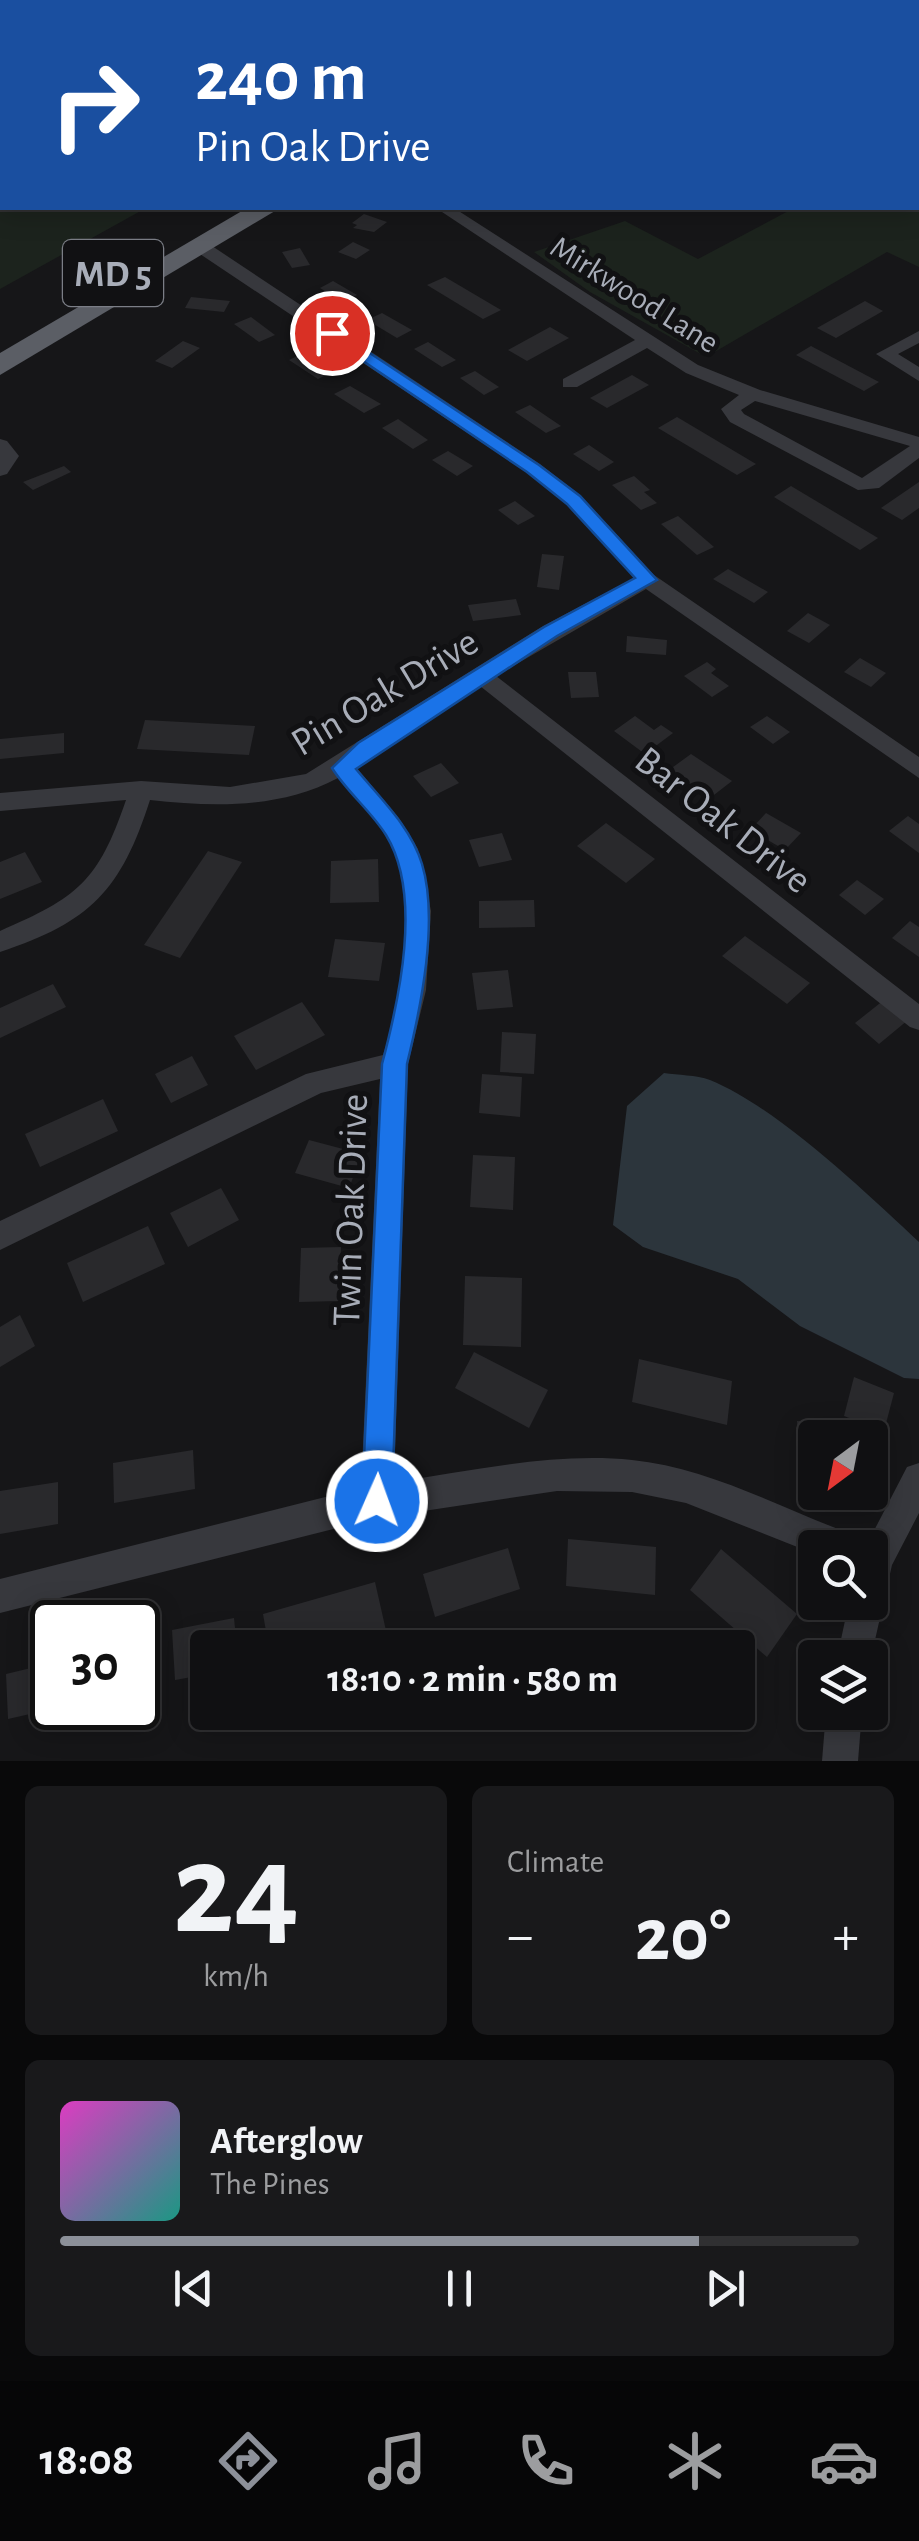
<!DOCTYPE html>
<meta charset="utf-8">
<style>
body{margin:0;font-family:"Alegreya Sans",sans-serif;background:#19191b;color:#f1f3f6;height:100vh;display:flex;flex-direction:column;font-size:38px;white-space:nowrap}
*{box-sizing:border-box;margin:0}
p{font-size:32px;color:#9c9d9f}
.icon{flex:none;width:55px;height:55px;fill:none;stroke:currentColor;stroke-width:2;stroke-linecap:round;stroke-linejoin:round}
.map{position:relative;height:1761px;overflow:hidden}
.panel{display:flex;flex-direction:column;gap:25px;padding:25px;background:#09090a;flex:1}
.panel>*{flex:none}
.hud{position:absolute;left:0px;top:0px;width:920px;height:210px;box-shadow:0 5px 25px #0003,0 0 0 2px #303032;background:#1a4fa0;color:#fff;overflow:hidden}
.needle{width:65px;rotate:212deg}
.buttons{position:absolute;left:798px;top:1420px;display:grid;gap:20px}
.buttons a{display:grid;place-items:center;width:90px;height:90px;border-radius:10px;background:#101012;box-shadow:0 5px 25px #0003,0 0 0 2px #303032;font-size:50px}
.speed{position:absolute;left:30px;top:1600px;display:flex;gap:20px;font-size:50px;font-weight:700;text-align:center}
.speed>*{display:grid;place-content:center;width:130px;height:130px;border-radius:50%;background:#101012;box-shadow:0 5px 25px #0003,0 0 0 2px #303032;line-height:1}
.speed .limit{border:5px solid #111;border-radius:15px;background:#fff;color:#111}
.pin{position:absolute;display:grid;place-items:center;width:85px;height:85px;color:#fff;margin:-42px;border:5px solid #fff;border-radius:50%;box-shadow:0 2px 10px #0007}
.me{position:absolute;width:110px;margin:-55px;rotate:2deg;stroke-linejoin:round;filter:drop-shadow(0 0 8px #0008)}
.turn{display:flex;align-items:center;gap:35px;height:210px;padding:0 30px;font-size:45px}
.turn .icon{width:130px;height:130px;stroke-width:2.5}
.turn b{display:block;font-size:70px;line-height:85px}
.big{font-size:75px;font-weight:700;line-height:1.1}
.panel .tile{flex:1;display:flex;flex-direction:column;justify-content:center;gap:15px;min-width:0;padding:0 35px;border-radius:15px;background:#19191b}
.panel .dial{align-items:center;gap:0}
.dial b{font-size:130px;line-height:1}
.song{display:flex;align-items:center;gap:30px}
.cover{width:120px;height:120px;border-radius:15px;background:linear-gradient(135deg,hsl(310 70% 55%),hsl(170 70% 35%))}
.played{height:10px;border-radius:5px;background:linear-gradient(90deg,#8c9099 80%,#303032 80%)}
.keys{display:flex;justify-content:space-around;direction:ltr}
.heat{display:flex;justify-content:space-between;align-items:center;font-size:55px;direction:ltr}
.panel .tiles{flex:1;display:grid;gap:25px;grid-template-columns:1fr 1fr}
.tile:last-child{grid-column:span 2}
.trip{position:absolute;left:190px;top:1630px;width:565px;height:100px;border-radius:10px;background:#101012;box-shadow:0 5px 25px #0003,0 0 0 2px #303032;font-weight:700;line-height:100px;text-align:center}
.menu{display:flex;height:160px;justify-content:space-around;align-items:center;background:#060607;color:#9c9d9f}
.menu .icon{width:70px;height:70px}
.menu .current{color:#8c9099}
.menu b{font-size:45px;color:#f1f3f6}
.map>svg:first-child{display:block}
</style>
<div class="map">
<svg width="919" height="1761" viewBox="0 0 919 1761">
<rect width="100%" height="100%" fill="#161618"/>
<g fill="#1c231d">
<path d="M0 0H521L2 2V208H146L0 289Z"/>
<path d="M919 180V267L887 252 706 357 590 292 534 252 625 221 698 259 794 208H918Z"/>
</g>
<path fill="#2c353c" d="M664 1073C678 1075 696 1075 710 1080 778 1108 864 1191 919 1242V1379L904 1378 800 1326 738 1279 643 1247 613 1225 627 1106Z"/>
<g fill="#29292c">
<path d="M364 214 387 222 374 232 353 228 357 225 352 223Z"/>
<path d="M353 242 370 250 356 259 338 252Z"/>
<path d="M300 248 310 265 292 268 282 252Z"/>
<path d="M445 277 501 310 483 319 427 285Z"/>
<path d="M333 281 357 295 343 302 320 288Z"/>
<path d="M191 297 230 301 224 312 185 308Z"/>
<path d="M865 301 883 311 836 338 817 328Z"/>
<path d="M382 313 412 330 397 338 367 320Z"/>
<path d="M251 317 275 335 259 342 234 324Z"/>
<path d="M550 327 569 338 527 361 508 350Z"/>
<path d="M183 341 200 348 172 368 155 361Z"/>
<path d="M428 342 456 360 442 367 414 349Z"/>
<path d="M811 346 879 382 864 391 796 355Z"/>
<path d="M306 352 335 371 318 379 289 360Z"/>
<path d="M475 371 499 387 484 395 460 378Z"/>
<path d="M632 375 649 385 607 408 590 398Z"/>
<path d="M350 386 381 404 364 413 334 394Z"/>
<path d="M530 405 561 426 546 433 515 412Z"/>
<path d="M677 417 756 464 737 475 658 428Z"/>
<path d="M398 419 428 440 413 449 382 428Z"/>
<path d="M589 445 614 462 599 471 573 454Z"/>
<path d="M448 451 473 466 457 476 432 460Z"/>
<path d="M64 466 71 472 33 490 23 482Z"/>
<path d="M634 476 650 490 644 492 657 503 641 510 612 485Z"/>
<path d="M919 482V508L902 520 881 508Z"/>
<path d="M791 486 878 538 860 550 774 497Z"/>
<path d="M515 501 535 516 518 525 498 510Z"/>
<path d="M678 516 714 547 697 555 661 524Z"/>
<path d="M542 554 564 556 559 590 537 587Z"/>
<path d="M728 569 768 592 754 603 713 579Z"/>
<path d="M516 599 521 615 473 621 468 605Z"/>
<path d="M808 613 830 625 809 643 787 631Z"/>
<path d="M627 636 667 640 666 655 626 652Z"/>
<path d="M860 658 886 673 871 687 844 672Z"/>
<path d="M707 662 716 669 711 673 729 686 712 697 684 676Z"/>
<path d="M568 672H596L599 697 571 698Z"/>
<path d="M635 716 654 730 661 725 673 733 645 754 614 731Z"/>
<path d="M767 716 790 732 773 744 750 727Z"/>
<path d="M145 720 255 726 249 755 137 749Z"/>
<path d="M64 733V753L0 759V739Z"/>
<path d="M691 754 732 781 710 798 669 770Z"/>
<path d="M441 763 459 783 431 797 413 776Z"/>
<path d="M766 813 801 833 785 850 750 830Z"/>
<path d="M908 816 919 824V853L889 831Z"/>
<path d="M606 823 655 859 626 883 577 846Z"/>
<path d="M502 833 512 860 479 867 469 840Z"/>
<path d="M208 851 242 862 180 958 144 945Z"/>
<path d="M25 852 42 882 0 899V862Z"/>
<path d="M378 859 379 902 330 903 331 861Z"/>
<path d="M857 880 884 899 865 915 839 895Z"/>
<path d="M534 900 535 927 479 928V901Z"/>
<path d="M910 921 919 927V957L892 938Z"/>
<path d="M745 936 810 983 787 1004 722 956Z"/>
<path d="M335 939 385 943 379 981 328 977Z"/>
<path d="M508 970 513 1007 477 1010 472 973Z"/>
<path d="M53 984 66 1007 0 1038V1008Z"/>
<path d="M884 1000 908 1020 879 1044 855 1023Z"/>
<path d="M302 1002 325 1035 256 1070 234 1036Z"/>
<path d="M502 1032 536 1034 534 1074 500 1072Z"/>
<path d="M192 1056 208 1085 171 1103 155 1074Z"/>
<path d="M482 1074 522 1077 520 1117 479 1113Z"/>
<path d="M103 1099 118 1131 40 1167 25 1134Z"/>
<path d="M309 1140 362 1154 349 1188 295 1173Z"/>
<path d="M473 1155 515 1157 513 1210 470 1207Z"/>
<path d="M221 1188 239 1220 188 1247 170 1213Z"/>
<path d="M148 1226 165 1264 83 1302 67 1263Z"/>
<path d="M341 1247 339 1301 299 1302 301 1248Z"/>
<path d="M465 1276 522 1278 521 1347 463 1345Z"/>
<path d="M20 1315 35 1346 0 1367V1327Z"/>
<path d="M474 1352 548 1390 529 1428 455 1388Z"/>
<path d="M639 1359 732 1381 727 1425 632 1402Z"/>
<path d="M854 1377 894 1393 884 1431 844 1416Z"/>
<path d="M797 1421 840 1422 841 1438H815V1455L800 1454Z"/>
<path d="M193 1450 195 1489 114 1503 113 1463Z"/>
<path d="M58 1482V1524L0 1534V1491Z"/>
<path d="M568 1539 656 1547 655 1595 566 1586Z"/>
<path d="M508 1548 520 1589 435 1617 423 1574Z"/>
<path d="M721 1549 797 1614 767 1657 690 1590Z"/>
<path d="M375 1582 387 1635 343 1648H269L263 1614Z"/>
<path d="M234 1618 237 1648H208V1674L175 1680 172 1630Z"/>
<path d="M52 1663V1709L8 1719 6 1674Z"/>
</g>
<g fill="none" stroke-linecap="round" stroke-linejoin="round">
<g fill="#37383d" fill-rule="evenodd">
<path d="M436 208H454L698 365 760 390 919 437V458L879 488 858 490 730 422 721 409 739 395 686 373 647 348 577 387H563V379L635 340ZM755 401 910 446 862 478 744 414 741 410Z"/>
<path d="M194 242H206L540 464 581 496 654 575 919 757V778L646 589 496 676 919 1004V1030L910 1027 480 686 356 767 399 818 418 849 431 911 426 990 408 1064 394 1482C472 1471 553 1452 632 1460 704 1467 776 1505 843 1531L855 1536 860 1548H815V1554L686 1503 632 1492 557 1491 377 1518 0 1613V1579L361 1488 380 1079 321 1093 0 1250V1221L306 1074 383 1055C403 994 423 907 392 846 378 821 357 800 338 778 279 809 214 807 150 800 121 890 91 922 0 952V931C78 897 98 882 126 800L0 811V793L141 781 230 787 306 774 543 626 634 578 567 504 526 472 194 250Z"/>
<path d="M919 331V343L898 354 919 367V381L876 354Z"/>
<path d="M0 439 7 441 19 456 7 474 0 476Z"/>
<path d="M919 1463V1513L892 1565 870 1662V1658H837L849 1602H870V1548H865L907 1467Z"/>
<path d="M826 1712H862L858 1761H822Z"/>
</g>
<path fill="#5b5e65" fill-rule="evenodd" d="M247 208H280L0 375V353Z"/>
</g>
<path fill="#1a73e8" stroke="#114b97" stroke-width="2.5" d="M332 328 539 465 580 496 657 580 557 636 356 769C380 798 411 827 422 864 439 920 421 1007 407 1064L392 1501 388 1512 377 1516 367 1512 362 1501 382 1064C399 1000 423 895 386 835 371 811 347 792 332 768L358 743 544 627 635 578 567 504 527 472 326 336V330Z"/>
<g text-anchor="middle" stroke-width="10" stroke-linejoin="round" paint-order="stroke">
<g font-size="32" fill="#a8adb8" stroke="#111113">
<text transform="translate(635 294) rotate(32)" y="11">Mirkwood Lane</text>
</g>
<rect fill="#111113" stroke="#7b7e86" stroke-width="2.5" x="63" y="240" width="100" height="66" rx="8"/>
<g font-size="38" font-weight="bold" fill="#a8adb8">
<text x="113" y="286">MD 5</text>
</g>
<g font-size="40" fill="#a8adb8" stroke="#111113">
<text transform="translate(384 691) rotate(-31)" y="14">Pin Oak Drive</text>
<text transform="translate(724 819) rotate(38)" y="14">Bar Oak Drive</text>
<text transform="translate(349 1210) rotate(-88)" y="14">Twin Oak Drive</text>
</g>
</g>
</svg>
<div class="buttons">
<a><svg class="needle" viewBox="-14 -14 28 28"><path d="M0-13l5 13h-10z" fill="#e53935"/><path d="M0 13l5-13h-10z" fill="#9c9d9f"/></svg></a>
<a><svg class="icon" aria-label="search" viewBox="0 0 24 24"><circle cx="10" cy="10" r="6"/><path d="M15 15l6 6"/></svg></a>
<a><svg class="icon" aria-label="layers" viewBox="0 0 24 24"><path d="M12 4l9 5-9 5-9-5zM3 14l9 5 9-5"/></svg></a>
</div>
<div class="speed"><div class="limit">30</div></div>
<div class="pin" style="left:332px;top:333px;background:#d93025"><svg class="icon" aria-label="arrive" viewBox="0 0 24 24"><path d="M6 21V4h12l-3 4 3 4H6"/></svg></div>
<svg class="me" style="left:377px;top:1501px" viewBox="-20 -20 40 40"><circle r="17" fill="#1a73e8" stroke="#fff" stroke-width="3"/><path d="M0-11L8 9 0 5-8 9z" fill="#fff"/></svg>
<div class="trip">18:10 · 2 min · 580 m</div>
<div class="hud">
<div class="turn"><svg class="icon" aria-label="right" viewBox="0 0 24 24"><path d="M7 20v-9h11M14 6l5 5-5 5"/></svg><div><b>240 m</b>Pin Oak Drive</div></div>
</div>
</div>
<section class="panel">
<div class="tiles">
<div class="tile dial"><b>24</b><p>km/h</p></div>
<div class="tile"><p>Climate</p>
<div class="heat"><a>−</a><b class="big">20°</b><a>+</a></div>
</div>
<div class="tile">
<div class="song"><i class="cover"></i><div><b>Afterglow</b><p>The Pines</p></div></div>
<div class="played"></div>
<div class="keys"><svg class="icon" aria-label="previous" viewBox="0 0 24 24"><path d="M18 5L8 12l10 7zM5 5v14"/></svg><svg class="icon" aria-label="pause" viewBox="0 0 24 24"><path d="M8 5v14M16 5v14"/></svg><svg class="icon" aria-label="next" viewBox="0 0 24 24"><path d="M6 5l10 7-10 7zM19 5v14"/></svg></div>
</div>
</div>
</section>
<nav class="menu">
<b>18:08</b>
<svg class="icon current" aria-label="directions" viewBox="0 0 24 24"><path d="M12 3l9 9-9 9-9-9zM9 14v-3h6M13 9l2 2-2 2"/></svg>
<svg class="icon" aria-label="music" viewBox="0 0 24 24"><path d="M9 18V5l10-2v13"/><circle cx="6" cy="18" r="3"/><circle cx="16" cy="16" r="3"/></svg>
<svg class="icon" aria-label="phone" viewBox="0 0 24 24"><path d="M5 4h4l2 5-3 2q2 4 5 5l2-3 5 2v4C11 20 4 13 5 4z"/></svg>
<svg class="icon" aria-label="climate" viewBox="0 0 24 24"><path d="M12 3v18M4 7l16 10M4 17L20 7"/></svg>
<svg class="icon" aria-label="car" viewBox="0 0 24 24"><path d="M5 17H2v-5l4-1 3-4h7l3 4 3 1v5h-3M9 17h6M6 11h13"/><circle cx="7" cy="17" r="2"/><circle cx="17" cy="17" r="2"/></svg>
</nav>
